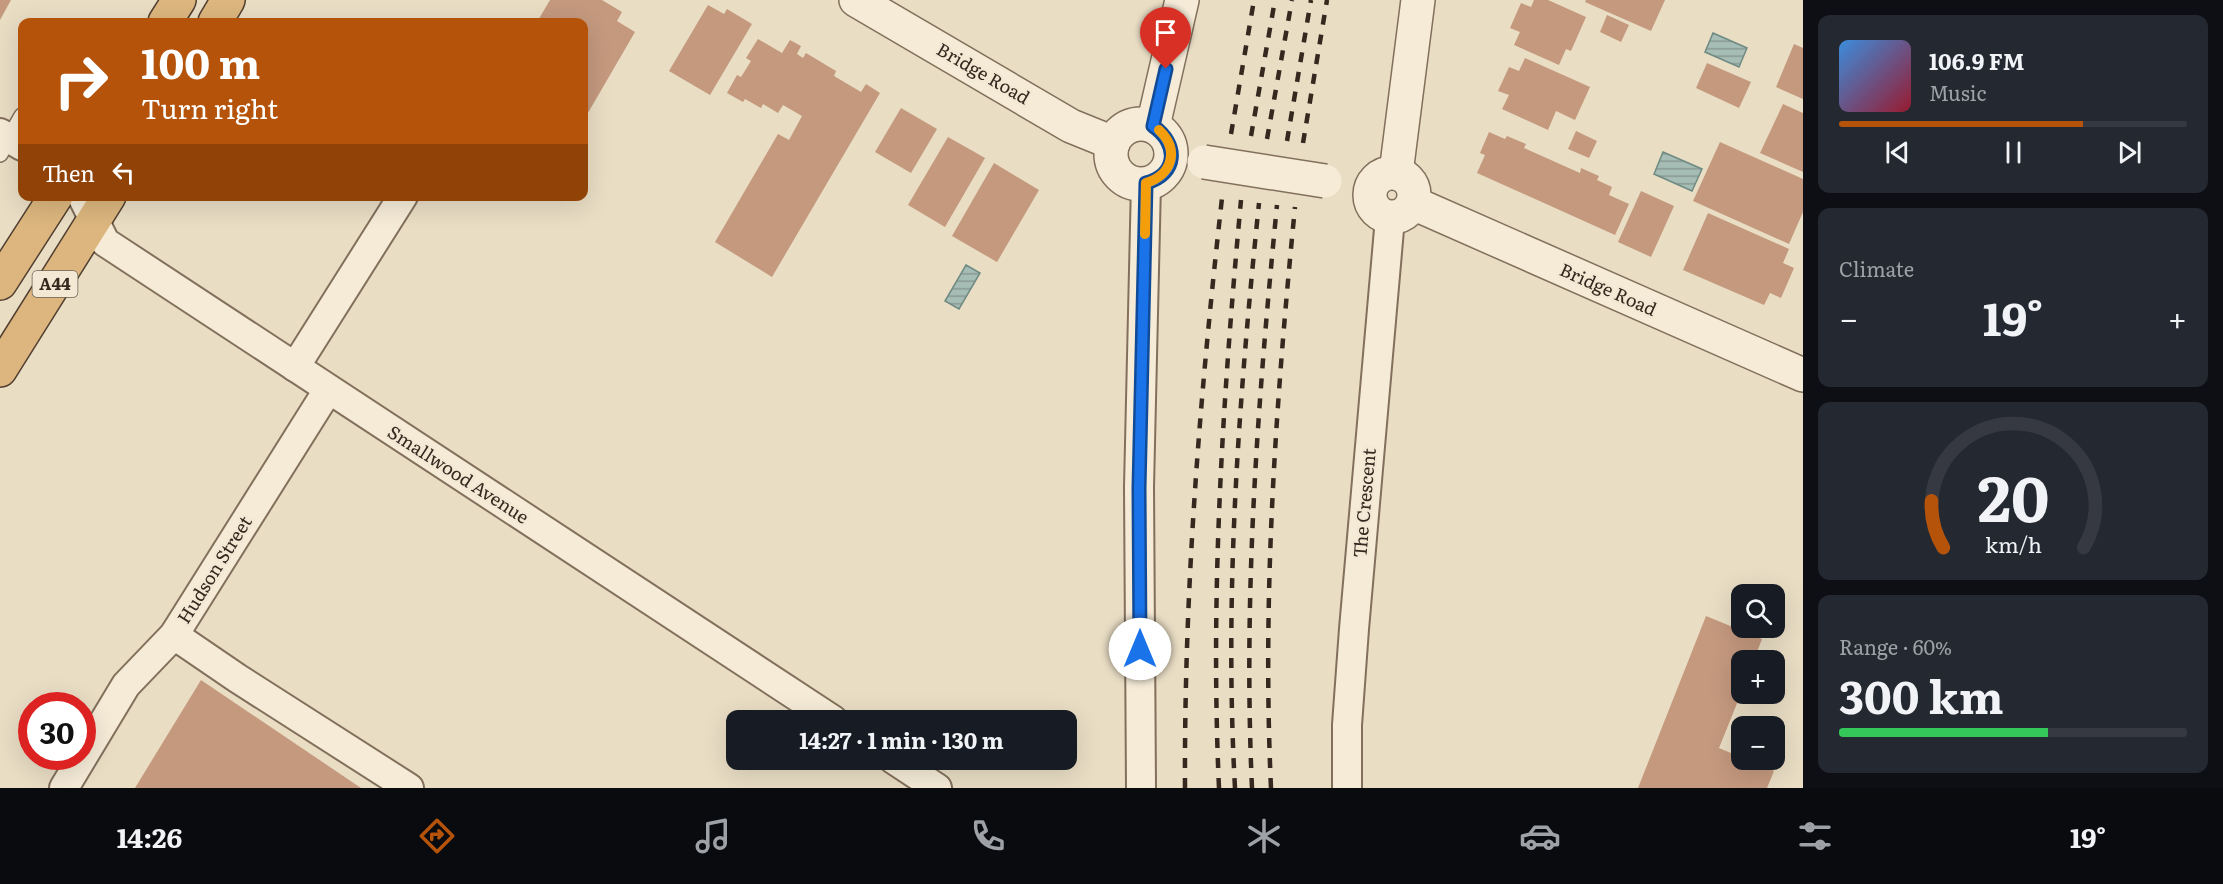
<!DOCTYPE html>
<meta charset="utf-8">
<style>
body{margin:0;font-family:Literata,serif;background:#242831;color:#f1f3f6;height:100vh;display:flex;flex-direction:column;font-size:22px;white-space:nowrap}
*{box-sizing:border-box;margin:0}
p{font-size:20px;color:#9ea1a6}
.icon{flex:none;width:33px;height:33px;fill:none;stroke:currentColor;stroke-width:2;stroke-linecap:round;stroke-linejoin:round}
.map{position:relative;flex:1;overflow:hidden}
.details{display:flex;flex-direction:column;gap:15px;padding:15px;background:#0d0f14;width:420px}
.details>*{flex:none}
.guide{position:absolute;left:18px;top:18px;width:570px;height:183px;border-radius:12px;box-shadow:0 6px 24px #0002;background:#b45309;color:#fff;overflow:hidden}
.tools{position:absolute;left:1731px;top:584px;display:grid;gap:12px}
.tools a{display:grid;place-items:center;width:54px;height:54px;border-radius:12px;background:#171b24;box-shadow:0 6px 24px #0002;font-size:30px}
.speed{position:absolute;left:18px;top:692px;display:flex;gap:12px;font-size:30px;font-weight:700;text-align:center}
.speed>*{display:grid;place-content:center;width:78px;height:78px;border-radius:50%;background:#171b24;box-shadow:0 6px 24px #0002;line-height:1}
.speed .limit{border:9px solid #d22;background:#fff;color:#111}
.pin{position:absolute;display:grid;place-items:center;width:51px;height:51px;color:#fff;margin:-62px -26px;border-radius:50% 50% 50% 0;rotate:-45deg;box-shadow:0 0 6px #0007}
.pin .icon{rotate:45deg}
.me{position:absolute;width:66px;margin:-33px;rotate:0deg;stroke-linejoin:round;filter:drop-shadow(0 0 4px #0008)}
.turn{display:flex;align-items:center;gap:21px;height:126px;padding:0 24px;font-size:27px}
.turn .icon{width:78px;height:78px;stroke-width:2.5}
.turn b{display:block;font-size:42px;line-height:51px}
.then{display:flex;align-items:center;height:57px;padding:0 24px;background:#0003;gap:12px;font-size:22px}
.big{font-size:45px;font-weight:700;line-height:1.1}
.details .tile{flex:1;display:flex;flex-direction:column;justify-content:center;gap:9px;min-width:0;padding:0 21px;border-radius:12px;background:#242831}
.details .dial{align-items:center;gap:0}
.dial svg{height:156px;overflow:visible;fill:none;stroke:#363941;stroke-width:7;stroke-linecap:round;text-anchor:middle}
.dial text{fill:#f1f3f6;stroke:none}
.song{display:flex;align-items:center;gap:18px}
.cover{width:72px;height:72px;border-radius:9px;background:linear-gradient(135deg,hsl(210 70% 55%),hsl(350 70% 35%))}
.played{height:6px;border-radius:3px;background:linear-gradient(90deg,#b45309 70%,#363941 70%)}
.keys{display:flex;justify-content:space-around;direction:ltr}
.heat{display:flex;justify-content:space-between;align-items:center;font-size:33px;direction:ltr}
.charge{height:9px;border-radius:4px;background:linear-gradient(90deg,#34c759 60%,#363941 0)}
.trip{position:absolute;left:726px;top:710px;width:351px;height:60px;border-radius:12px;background:#171b24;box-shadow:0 6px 24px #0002;font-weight:700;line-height:60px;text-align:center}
.menu{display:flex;height:96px;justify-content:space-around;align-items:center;background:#090b0e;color:#9ea1a6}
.menu .icon{width:42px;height:42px}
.menu .on{color:#b45309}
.menu b{font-size:27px;color:#f1f3f6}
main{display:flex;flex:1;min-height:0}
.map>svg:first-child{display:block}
</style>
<main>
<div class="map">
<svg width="1803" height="788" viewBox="0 0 1803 788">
<defs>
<pattern id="water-rules" width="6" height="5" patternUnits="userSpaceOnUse" patternTransform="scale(1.5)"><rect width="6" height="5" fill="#a6bdb6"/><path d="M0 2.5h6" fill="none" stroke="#889a93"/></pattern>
</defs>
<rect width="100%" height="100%" fill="#e9ddc4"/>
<g fill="url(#water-rules)" stroke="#6e8a82" stroke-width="1.5">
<path d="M1713 33 1747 48 1739 67 1705 52Z"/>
<path d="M1663 152 1702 169 1692 191 1654 174Z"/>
<path d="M966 265 980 273 959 309 945 301Z"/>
</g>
<g fill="#c4997e">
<path d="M0 0H11L0 20Z"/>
<path d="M550 0H602L622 12 617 21 635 32 585 118 584 22H537Z"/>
<path d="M1534 0H1548L1586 17 1571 51 1566 49 1559 65 1514 45 1520 32 1510 28 1521 3 1531 7Z"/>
<path d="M1586 0H1665L1651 31 1585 2Z"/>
<path d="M708 5 724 14 727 9 752 24 710 95 669 71Z"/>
<path d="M1607 15 1629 25 1621 42 1600 32Z"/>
<path d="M758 39 782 53 790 40 801 46 797 54 803 58 806 53 836 71 834 76 861 92 866 84 880 93 772 277 715 242 778 134 789 140 802 116 783 105 778 113 763 104 761 108 745 99 743 102 727 93 737 75 741 77 751 61 746 58Z"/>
<path d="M1794 44 1803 48V99L1776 87Z"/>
<path d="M1525 58 1590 87 1575 120 1556 111 1548 130 1502 109 1509 95 1498 91 1509 67 1519 71Z"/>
<path d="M1707 63 1751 82 1739 108 1696 88Z"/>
<path d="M1783 104 1803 113V172L1760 153Z"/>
<path d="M901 108 937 129 911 173 875 152Z"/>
<path d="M1576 131 1597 141 1589 158 1568 149Z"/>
<path d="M1489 132 1505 139 1507 136 1526 144 1524 148 1580 173 1581 168 1599 176 1597 180 1612 187 1609 195 1629 204 1615 235 1477 173 1485 155 1480 153Z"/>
<path d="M948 137 985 158 945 227 908 205Z"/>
<path d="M1720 142 1803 179V212L1789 244 1693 201Z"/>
<path d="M994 163 1039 190 997 262 952 236Z"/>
<path d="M1641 191 1674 206 1651 257 1618 242Z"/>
<path d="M1708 213 1789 249 1783 263 1794 268 1781 298 1770 293 1764 305 1683 270Z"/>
<path d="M1706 616 1762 639 1754 660H1742V691L1719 748 1774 771 1767 788H1638Z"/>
<path d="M201 680 361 788H135Z"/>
</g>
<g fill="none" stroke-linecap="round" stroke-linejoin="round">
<g stroke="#82705c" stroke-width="18">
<path id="service" d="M0 154 22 116"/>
</g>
<g stroke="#82705c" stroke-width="32">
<g id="minor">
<path d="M0 133 22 146"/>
<path d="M82 196 105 242 833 720"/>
<path d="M295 367 403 196"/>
<path d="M174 635 237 678 409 788"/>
<path d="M893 759 937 788"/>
<path d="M64 788 126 685 174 635 328 390"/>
<path d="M1141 788 1139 487 1146 183"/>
<path d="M1347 788V725L1354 629 1390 218"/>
</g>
</g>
<g stroke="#82705c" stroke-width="36">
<g id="tertiary">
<path d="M856 0 1071 126 1113 143"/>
<circle cx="1141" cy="154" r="30"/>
<path d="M1153 126 1182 0"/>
<circle cx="1392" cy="195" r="22"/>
<path d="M1396 173 1418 0"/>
<path d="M1413 203 1803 375"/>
</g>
</g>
<g stroke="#503e30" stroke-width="36">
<g id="trunk">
<path d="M165 22 179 0"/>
<path d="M215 22 228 0"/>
<path d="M0 283 56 196"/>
<path d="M0 370 109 196"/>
</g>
</g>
<use href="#service" stroke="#f5ebd7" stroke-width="15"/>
<use href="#minor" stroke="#f5ebd7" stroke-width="28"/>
<use href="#tertiary" stroke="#f5ebd7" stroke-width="33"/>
<use href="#trunk" stroke="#dcb67e" stroke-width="33"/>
<g stroke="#34281f" stroke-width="4.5" stroke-dasharray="10 10" stroke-linecap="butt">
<path d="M1231 134 1254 0"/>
<path d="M1251 136 1275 0"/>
<path d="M1267 139 1292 0"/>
<path d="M1287 141 1311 0"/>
<path d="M1303 143 1327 0"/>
<path d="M1185 788C1184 590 1200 394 1222 198"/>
<path d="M1219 788C1210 592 1223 395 1241 200"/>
<path d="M1235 788C1224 593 1239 397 1259 203"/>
<path d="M1252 788C1243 594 1258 398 1277 205"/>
<path d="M1271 788C1262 595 1276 400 1295 207"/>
</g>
<g stroke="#82705c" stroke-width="36" stroke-linecap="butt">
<path id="tertiary-bridge" d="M1204 162 1325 181"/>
</g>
<use href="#tertiary-bridge" stroke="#f5ebd7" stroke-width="33"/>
</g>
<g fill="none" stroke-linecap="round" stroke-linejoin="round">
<g stroke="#114b97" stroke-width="15">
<path id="route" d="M1140 649 1139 488 1146 183C1178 174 1179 144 1153 126L1166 69"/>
</g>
<use href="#route" stroke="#1a73e8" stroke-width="10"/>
<path stroke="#f59e0b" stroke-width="10" d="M1145 234 1146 183C1172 175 1180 150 1159 130"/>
</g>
<g text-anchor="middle" stroke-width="5" stroke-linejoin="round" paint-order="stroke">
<rect fill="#f2e8d3" stroke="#6d6255" stroke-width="1.5" x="32.5" y="271" width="45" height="26" rx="4.5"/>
<g font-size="16" font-weight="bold" fill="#34281f">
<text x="55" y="290">A44</text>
</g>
<g font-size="18" fill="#34281f" stroke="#f2e8d3">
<text transform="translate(983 74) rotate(30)" y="6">Bridge Road</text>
<text transform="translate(1608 290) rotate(24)" y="6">Bridge Road</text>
<text transform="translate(458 475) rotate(33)" y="6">Smallwood Avenue</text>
<text transform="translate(1365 503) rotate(-85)" y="6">The Crescent</text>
<text transform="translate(215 570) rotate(-58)" y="6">Hudson Street</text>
</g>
</g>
</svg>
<div class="tools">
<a><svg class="icon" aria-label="search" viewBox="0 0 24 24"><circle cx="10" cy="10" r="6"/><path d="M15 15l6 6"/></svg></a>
<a>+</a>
<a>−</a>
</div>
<div class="speed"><div class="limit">30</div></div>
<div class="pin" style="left:1166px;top:69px;background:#d93025"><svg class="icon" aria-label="arrive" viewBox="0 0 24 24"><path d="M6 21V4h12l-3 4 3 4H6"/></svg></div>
<svg class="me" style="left:1140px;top:649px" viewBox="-20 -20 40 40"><circle r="19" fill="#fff"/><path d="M0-13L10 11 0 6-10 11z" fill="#1a73e8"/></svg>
<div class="trip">14:27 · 1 min · 130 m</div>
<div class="guide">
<div class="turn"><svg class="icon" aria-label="right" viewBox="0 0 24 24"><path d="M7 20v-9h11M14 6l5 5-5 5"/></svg><div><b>100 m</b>Turn right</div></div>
<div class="then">Then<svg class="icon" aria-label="left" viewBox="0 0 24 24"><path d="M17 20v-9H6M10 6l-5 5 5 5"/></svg></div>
</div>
</div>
<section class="details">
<div class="tile">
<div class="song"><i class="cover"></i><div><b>106.9 FM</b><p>Music</p></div></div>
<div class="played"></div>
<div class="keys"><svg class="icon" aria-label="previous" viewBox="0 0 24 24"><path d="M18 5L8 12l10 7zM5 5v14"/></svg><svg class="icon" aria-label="pause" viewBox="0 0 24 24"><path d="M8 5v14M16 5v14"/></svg><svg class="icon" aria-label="next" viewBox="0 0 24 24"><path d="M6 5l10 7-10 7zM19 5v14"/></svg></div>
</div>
<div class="tile"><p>Climate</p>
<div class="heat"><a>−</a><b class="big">19°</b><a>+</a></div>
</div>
<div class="tile dial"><svg viewBox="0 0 100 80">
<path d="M14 69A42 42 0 1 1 86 69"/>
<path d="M14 69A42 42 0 0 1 8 45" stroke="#b45309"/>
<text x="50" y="56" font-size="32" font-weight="700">20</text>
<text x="50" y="72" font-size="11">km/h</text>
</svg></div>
<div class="tile"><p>Range · 60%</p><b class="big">300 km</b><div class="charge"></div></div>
</section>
</main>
<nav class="menu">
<b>14:26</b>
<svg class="icon on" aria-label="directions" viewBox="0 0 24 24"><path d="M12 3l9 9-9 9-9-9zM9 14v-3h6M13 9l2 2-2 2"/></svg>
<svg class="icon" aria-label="music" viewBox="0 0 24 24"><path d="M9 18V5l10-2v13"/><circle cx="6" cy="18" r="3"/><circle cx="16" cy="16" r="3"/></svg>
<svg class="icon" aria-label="phone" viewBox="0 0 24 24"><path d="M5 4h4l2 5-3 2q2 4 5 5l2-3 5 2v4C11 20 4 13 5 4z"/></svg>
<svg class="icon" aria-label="climate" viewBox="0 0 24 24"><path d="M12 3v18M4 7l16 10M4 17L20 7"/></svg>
<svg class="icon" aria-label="car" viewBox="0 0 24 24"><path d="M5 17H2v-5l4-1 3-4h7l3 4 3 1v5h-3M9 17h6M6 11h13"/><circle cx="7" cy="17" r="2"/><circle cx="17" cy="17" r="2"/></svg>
<svg class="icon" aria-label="filters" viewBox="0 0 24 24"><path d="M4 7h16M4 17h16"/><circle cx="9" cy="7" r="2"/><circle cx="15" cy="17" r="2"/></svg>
<b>19°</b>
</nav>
